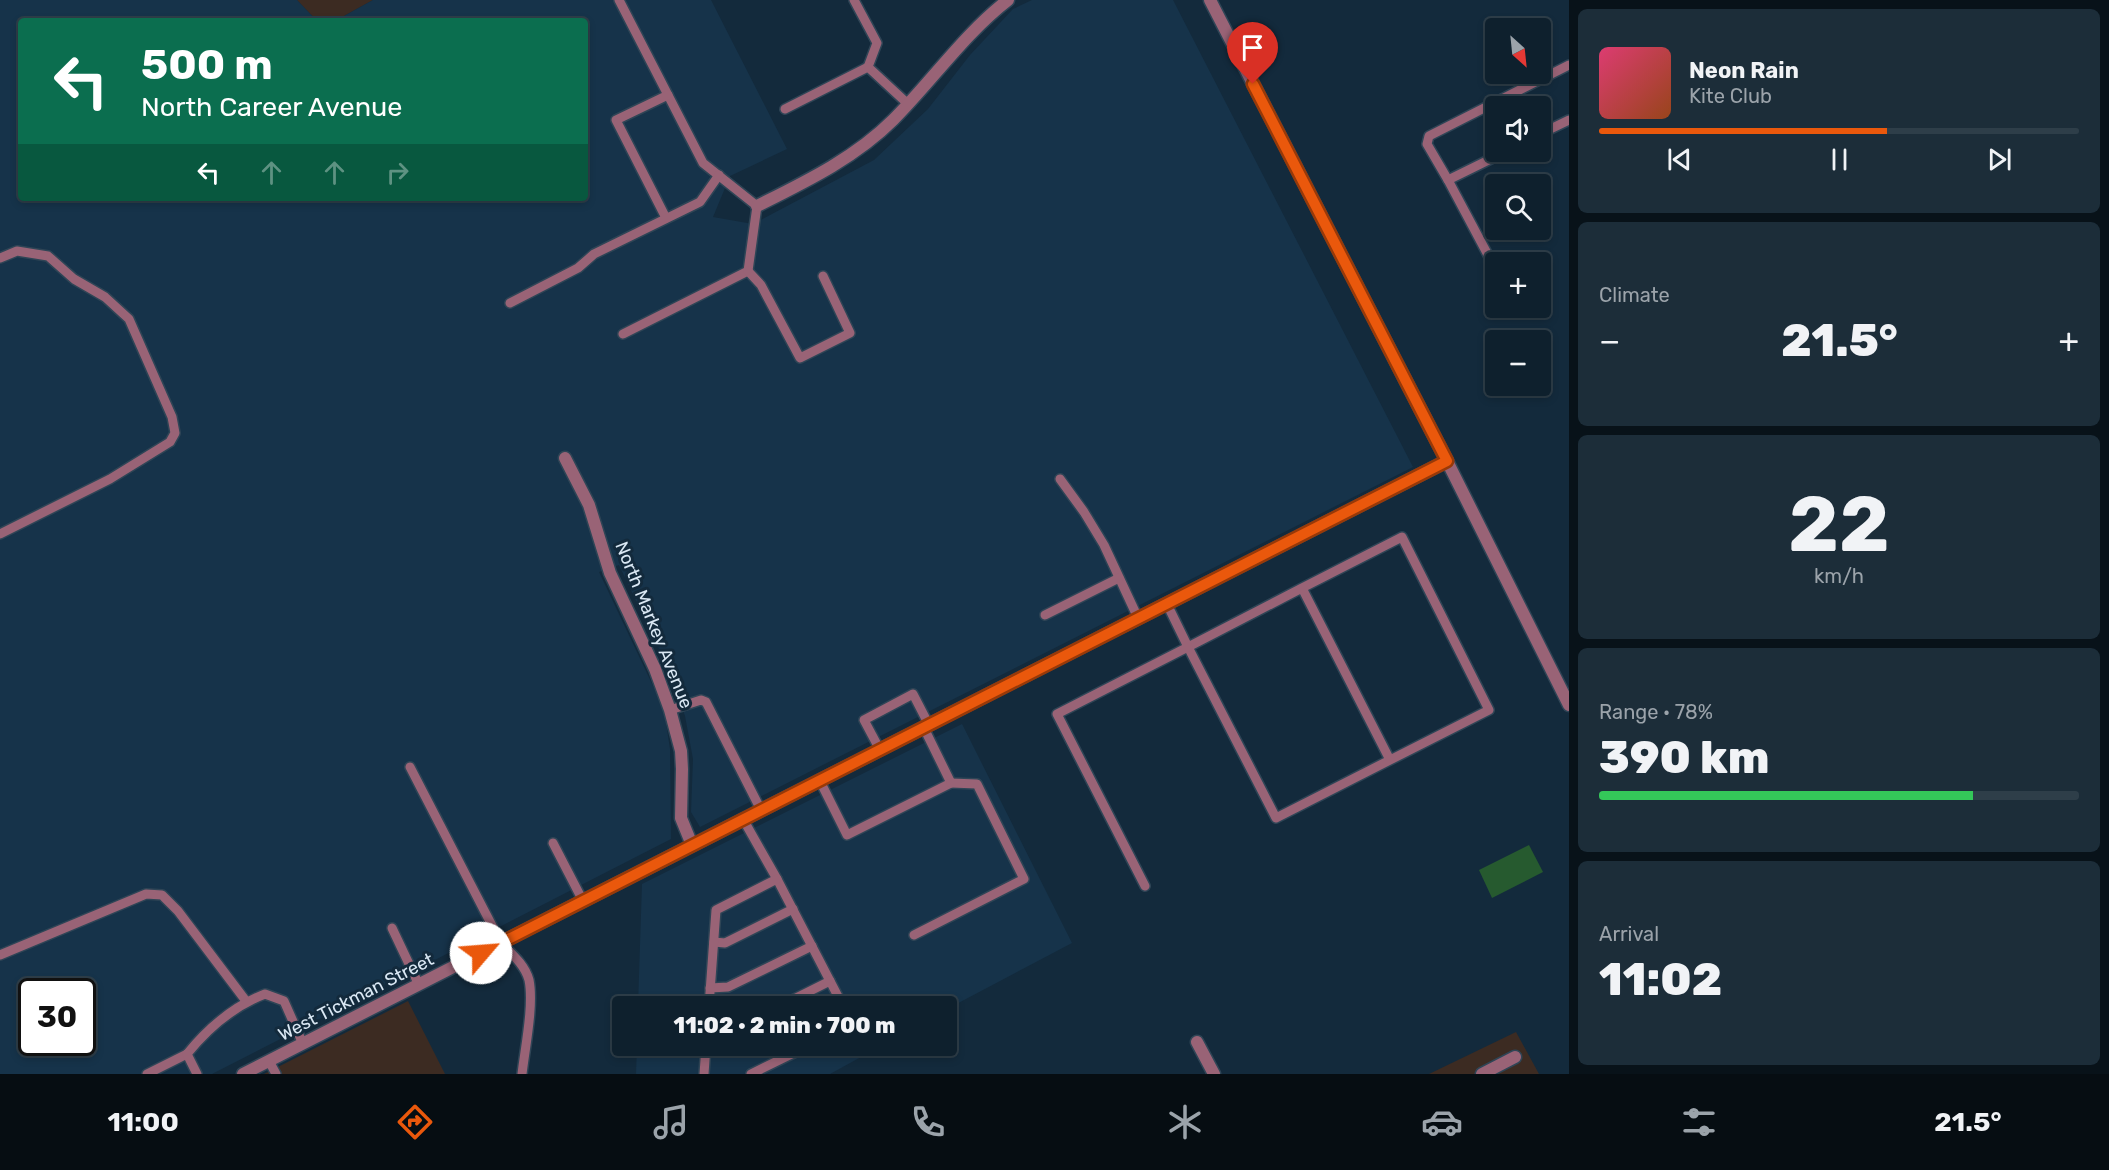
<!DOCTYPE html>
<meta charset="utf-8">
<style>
body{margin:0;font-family:Rubik,sans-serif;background:#1c2d39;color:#f1f3f6;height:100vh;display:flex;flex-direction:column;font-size:22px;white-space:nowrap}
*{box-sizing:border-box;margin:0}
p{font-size:20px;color:#9ba3aa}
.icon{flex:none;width:33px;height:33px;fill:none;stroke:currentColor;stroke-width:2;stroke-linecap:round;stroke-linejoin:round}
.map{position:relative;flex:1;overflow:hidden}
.sheet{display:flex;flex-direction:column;gap:9px;padding:9px;background:#081219;width:540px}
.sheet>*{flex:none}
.guide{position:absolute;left:18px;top:18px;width:570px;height:183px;border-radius:6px;box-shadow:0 3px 9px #0003,0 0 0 2px #2e3e49;background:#0b6e4f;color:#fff;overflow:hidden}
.needle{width:39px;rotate:153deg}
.controls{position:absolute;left:1485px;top:18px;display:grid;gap:12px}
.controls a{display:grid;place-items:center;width:66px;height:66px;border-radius:6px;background:#0e202d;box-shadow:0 3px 9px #0003,0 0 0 2px #2e3e49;font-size:30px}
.speed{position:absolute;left:18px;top:978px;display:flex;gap:12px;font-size:30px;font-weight:700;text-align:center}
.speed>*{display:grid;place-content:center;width:78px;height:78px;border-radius:50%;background:#0e202d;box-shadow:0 3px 9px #0003,0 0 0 2px #2e3e49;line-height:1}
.speed .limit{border:3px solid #111;border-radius:9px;background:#fff;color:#111}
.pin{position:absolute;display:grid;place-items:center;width:51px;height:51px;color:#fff;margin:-62px -26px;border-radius:50% 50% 50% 0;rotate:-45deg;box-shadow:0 0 6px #0007}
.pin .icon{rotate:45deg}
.me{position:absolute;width:66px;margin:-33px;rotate:63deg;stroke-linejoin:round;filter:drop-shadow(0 0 4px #0008)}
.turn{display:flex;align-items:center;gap:21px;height:126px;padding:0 24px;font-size:27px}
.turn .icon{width:78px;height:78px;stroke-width:2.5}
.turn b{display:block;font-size:42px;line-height:51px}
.lanes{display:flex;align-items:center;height:57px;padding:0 24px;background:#0003;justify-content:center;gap:30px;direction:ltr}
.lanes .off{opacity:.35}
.big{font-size:45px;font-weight:800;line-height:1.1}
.sheet .card{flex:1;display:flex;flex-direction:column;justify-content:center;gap:9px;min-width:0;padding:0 21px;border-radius:9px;background:#1c2d39}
.sheet .dial{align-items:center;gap:0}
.dial b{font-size:78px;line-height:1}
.song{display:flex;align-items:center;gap:18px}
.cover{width:72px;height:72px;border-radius:9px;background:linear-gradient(135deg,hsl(340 70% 55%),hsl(20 70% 35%))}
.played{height:6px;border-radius:3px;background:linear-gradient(90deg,#ea580c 60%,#2e3e49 60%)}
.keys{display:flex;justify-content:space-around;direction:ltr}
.heat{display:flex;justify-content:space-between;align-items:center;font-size:33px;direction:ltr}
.charge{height:9px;border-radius:4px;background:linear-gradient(90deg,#34c759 78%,#2e3e49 0)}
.trip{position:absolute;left:612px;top:996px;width:345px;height:60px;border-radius:6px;background:#0e202d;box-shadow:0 3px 9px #0003,0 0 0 2px #2e3e49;font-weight:800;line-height:60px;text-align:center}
.menu{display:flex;height:96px;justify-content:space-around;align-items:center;background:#060d12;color:#9ba3aa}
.menu .icon{width:42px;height:42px}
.menu .on{color:#ea580c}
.menu b{font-size:27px;color:#f1f3f6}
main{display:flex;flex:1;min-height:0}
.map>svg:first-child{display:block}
</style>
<main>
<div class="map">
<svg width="1569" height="1074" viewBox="0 0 1569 1074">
<rect width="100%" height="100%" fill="#132a3c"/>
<g fill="#3c2b22">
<path d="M297 0H373L335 21H317Z"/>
<path d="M408 1001 445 1074H264Z"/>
<path d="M1516 1032 1539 1074H1429Z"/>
</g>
<g fill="#16334a" fill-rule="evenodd">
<path d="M0 0H297L317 21H21V198H585V21H335L373 0H711L787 149 730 176 713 217 753 224 874 160 928 109 970 55 1013 9 1032 0H1173L1413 467 700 827 691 812 693 759 685 716 669 670 619 565 599 572 664 709 670 749 671 839 212 1074H0ZM32 992H82V1042H32Z"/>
<path d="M962 724 1072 943 947 1009 946 1006H638L642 884Z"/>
<path d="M637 1046H881L830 1074H636Z"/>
</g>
<path fill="#265a2f" d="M1529 845 1543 872 1492 898 1479 870Z"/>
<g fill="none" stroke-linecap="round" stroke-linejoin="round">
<g stroke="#2f4556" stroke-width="12">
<g id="service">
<path d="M619 0 703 163 757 206 748 271 623 334"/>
<path d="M854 0 877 43 868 67 908 104"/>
<path d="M785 109 868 67"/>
<path d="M1540 134 1569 120"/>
<path d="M1448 180 1427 144 1429 136 1569 65"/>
<path d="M666 218 616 120 668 95"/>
<path d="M0 258 17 251 48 256 74 279 105 297 129 319 172 417 175 433 170 442 110 479 0 534"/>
<path d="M1496 270 1448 180 1505 152"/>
<path d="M748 271 761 285 800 358 850 333 823 276"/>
<path d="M510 303 578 268 594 254 700 202 719 175"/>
<path d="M1515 308 1518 312"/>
<path d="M1060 479 1084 512 1104 545 1138 618"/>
<path d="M1302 588 1188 647 1276 818 1390 760 1302 588 1402 537 1489 710 1390 760"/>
<path d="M1045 615 1119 578"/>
<path d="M670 710 701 700 706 702 761 810"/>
<path d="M880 750 864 720 913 694 929 725"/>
<path d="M410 767 501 943C512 954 525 965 529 980 534 1005 525 1048 522 1074"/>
<path d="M820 781 847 835 951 783 924 728"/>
<path d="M743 819 777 879 843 1006"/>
<path d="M553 843 583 901"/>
<path d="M1145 886 1057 714 1188 647 1167 604"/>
<path d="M392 928 419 985"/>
<path d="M914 935 1024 879 977 784 951 783"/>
<path d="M714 942 725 943 793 909"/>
<path d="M0 955 146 894 162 895 178 911 246 1001"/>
<path d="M710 988 728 987 812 946"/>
<path d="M709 1006 716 910 777 879"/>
<path d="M780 1006 830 981"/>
<path d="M269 1061 276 1074"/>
<path d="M147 1074 187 1054"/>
<path d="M197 1074 187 1054C208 1028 234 1006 265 994L284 1001 303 1044"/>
<path d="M704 1074 706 1046"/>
<path d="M751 1074 808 1046"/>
</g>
</g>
<g stroke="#2f4556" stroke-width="15">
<g id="minor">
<path d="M757 206C805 182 855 158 893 120 932 81 964 34 1008 0"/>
<path d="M565 458 589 505 610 573 655 669 670 710 681 751 682 769 681 818 692 845"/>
<path d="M1197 1042 1214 1074"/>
<path d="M243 1074 1447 461"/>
<path d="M1482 1074 1515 1057"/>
</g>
</g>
<g stroke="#2f4556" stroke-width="15">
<path id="tertiary" d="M1210 0 1447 461 1569 705"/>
</g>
<use href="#service" stroke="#996376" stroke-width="9"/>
<use href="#minor" stroke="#996376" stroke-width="12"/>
<use href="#tertiary" stroke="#996376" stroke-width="12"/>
</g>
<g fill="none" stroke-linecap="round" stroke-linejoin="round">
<g stroke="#983908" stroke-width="15">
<path id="route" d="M481 953 1447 461 1253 84"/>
</g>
<use href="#route" stroke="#ea580c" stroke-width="10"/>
</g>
<g text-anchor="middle" stroke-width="6" stroke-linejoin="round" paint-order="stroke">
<g font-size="18" fill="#dae8f4" stroke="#132a3c">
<text transform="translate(654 625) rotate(68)" y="6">North Markey Avenue</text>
<text transform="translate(356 997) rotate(-27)" y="6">West Tickman Street</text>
</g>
</g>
</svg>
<div class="controls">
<a><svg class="needle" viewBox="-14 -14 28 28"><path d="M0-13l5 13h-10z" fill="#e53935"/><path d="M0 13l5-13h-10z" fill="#9ba3aa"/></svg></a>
<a><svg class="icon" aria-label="sound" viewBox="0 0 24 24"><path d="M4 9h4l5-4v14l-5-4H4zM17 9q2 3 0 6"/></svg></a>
<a><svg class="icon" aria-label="search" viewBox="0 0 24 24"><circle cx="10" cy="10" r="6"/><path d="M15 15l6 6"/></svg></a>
<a>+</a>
<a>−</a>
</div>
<div class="speed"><div class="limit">30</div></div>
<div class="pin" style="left:1253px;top:84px;background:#d93025"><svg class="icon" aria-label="arrive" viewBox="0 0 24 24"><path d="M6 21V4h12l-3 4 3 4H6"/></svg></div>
<svg class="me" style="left:481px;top:953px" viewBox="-20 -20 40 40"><circle r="19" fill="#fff"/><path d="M0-13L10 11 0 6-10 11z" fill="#ea580c"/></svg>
<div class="trip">11:02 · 2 min · 700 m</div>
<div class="guide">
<div class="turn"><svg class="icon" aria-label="left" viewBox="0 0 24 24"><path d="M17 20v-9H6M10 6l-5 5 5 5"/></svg><div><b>500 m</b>North Career Avenue</div></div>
<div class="lanes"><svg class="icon" aria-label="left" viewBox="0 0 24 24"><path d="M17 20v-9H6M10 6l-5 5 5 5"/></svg><svg class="icon off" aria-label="ahead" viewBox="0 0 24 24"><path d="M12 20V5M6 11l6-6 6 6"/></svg><svg class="icon off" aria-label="ahead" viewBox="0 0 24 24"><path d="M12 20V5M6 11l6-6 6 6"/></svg><svg class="icon off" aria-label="right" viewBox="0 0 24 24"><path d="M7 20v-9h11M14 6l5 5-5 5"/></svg></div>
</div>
</div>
<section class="sheet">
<div class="card">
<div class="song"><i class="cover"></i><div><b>Neon Rain</b><p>Kite Club</p></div></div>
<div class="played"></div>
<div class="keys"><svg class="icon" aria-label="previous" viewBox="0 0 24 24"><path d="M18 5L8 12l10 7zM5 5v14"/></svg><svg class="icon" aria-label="pause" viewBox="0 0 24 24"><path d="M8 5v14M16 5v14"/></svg><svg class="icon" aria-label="next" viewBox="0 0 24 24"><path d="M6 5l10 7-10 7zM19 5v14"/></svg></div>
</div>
<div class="card"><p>Climate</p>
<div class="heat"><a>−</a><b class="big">21.5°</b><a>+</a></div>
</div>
<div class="card dial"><b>22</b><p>km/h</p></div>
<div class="card"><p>Range · 78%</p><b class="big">390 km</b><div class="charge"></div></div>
<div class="card"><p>Arrival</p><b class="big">11:02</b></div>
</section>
</main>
<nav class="menu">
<b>11:00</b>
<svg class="icon on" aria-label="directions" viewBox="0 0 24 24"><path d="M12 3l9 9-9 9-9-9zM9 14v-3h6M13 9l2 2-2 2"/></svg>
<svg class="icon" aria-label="music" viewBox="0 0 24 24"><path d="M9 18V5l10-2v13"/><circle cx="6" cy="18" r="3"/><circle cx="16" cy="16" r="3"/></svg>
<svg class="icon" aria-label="phone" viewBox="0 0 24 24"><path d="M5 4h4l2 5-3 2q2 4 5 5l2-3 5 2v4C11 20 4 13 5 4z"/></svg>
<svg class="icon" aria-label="climate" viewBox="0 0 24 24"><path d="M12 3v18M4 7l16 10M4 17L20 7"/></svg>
<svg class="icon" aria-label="car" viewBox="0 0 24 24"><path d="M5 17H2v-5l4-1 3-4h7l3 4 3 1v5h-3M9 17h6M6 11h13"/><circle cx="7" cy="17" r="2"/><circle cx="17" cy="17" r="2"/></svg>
<svg class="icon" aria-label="filters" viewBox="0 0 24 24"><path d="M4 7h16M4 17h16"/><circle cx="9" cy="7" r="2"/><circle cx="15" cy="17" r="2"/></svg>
<b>21.5°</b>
</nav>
